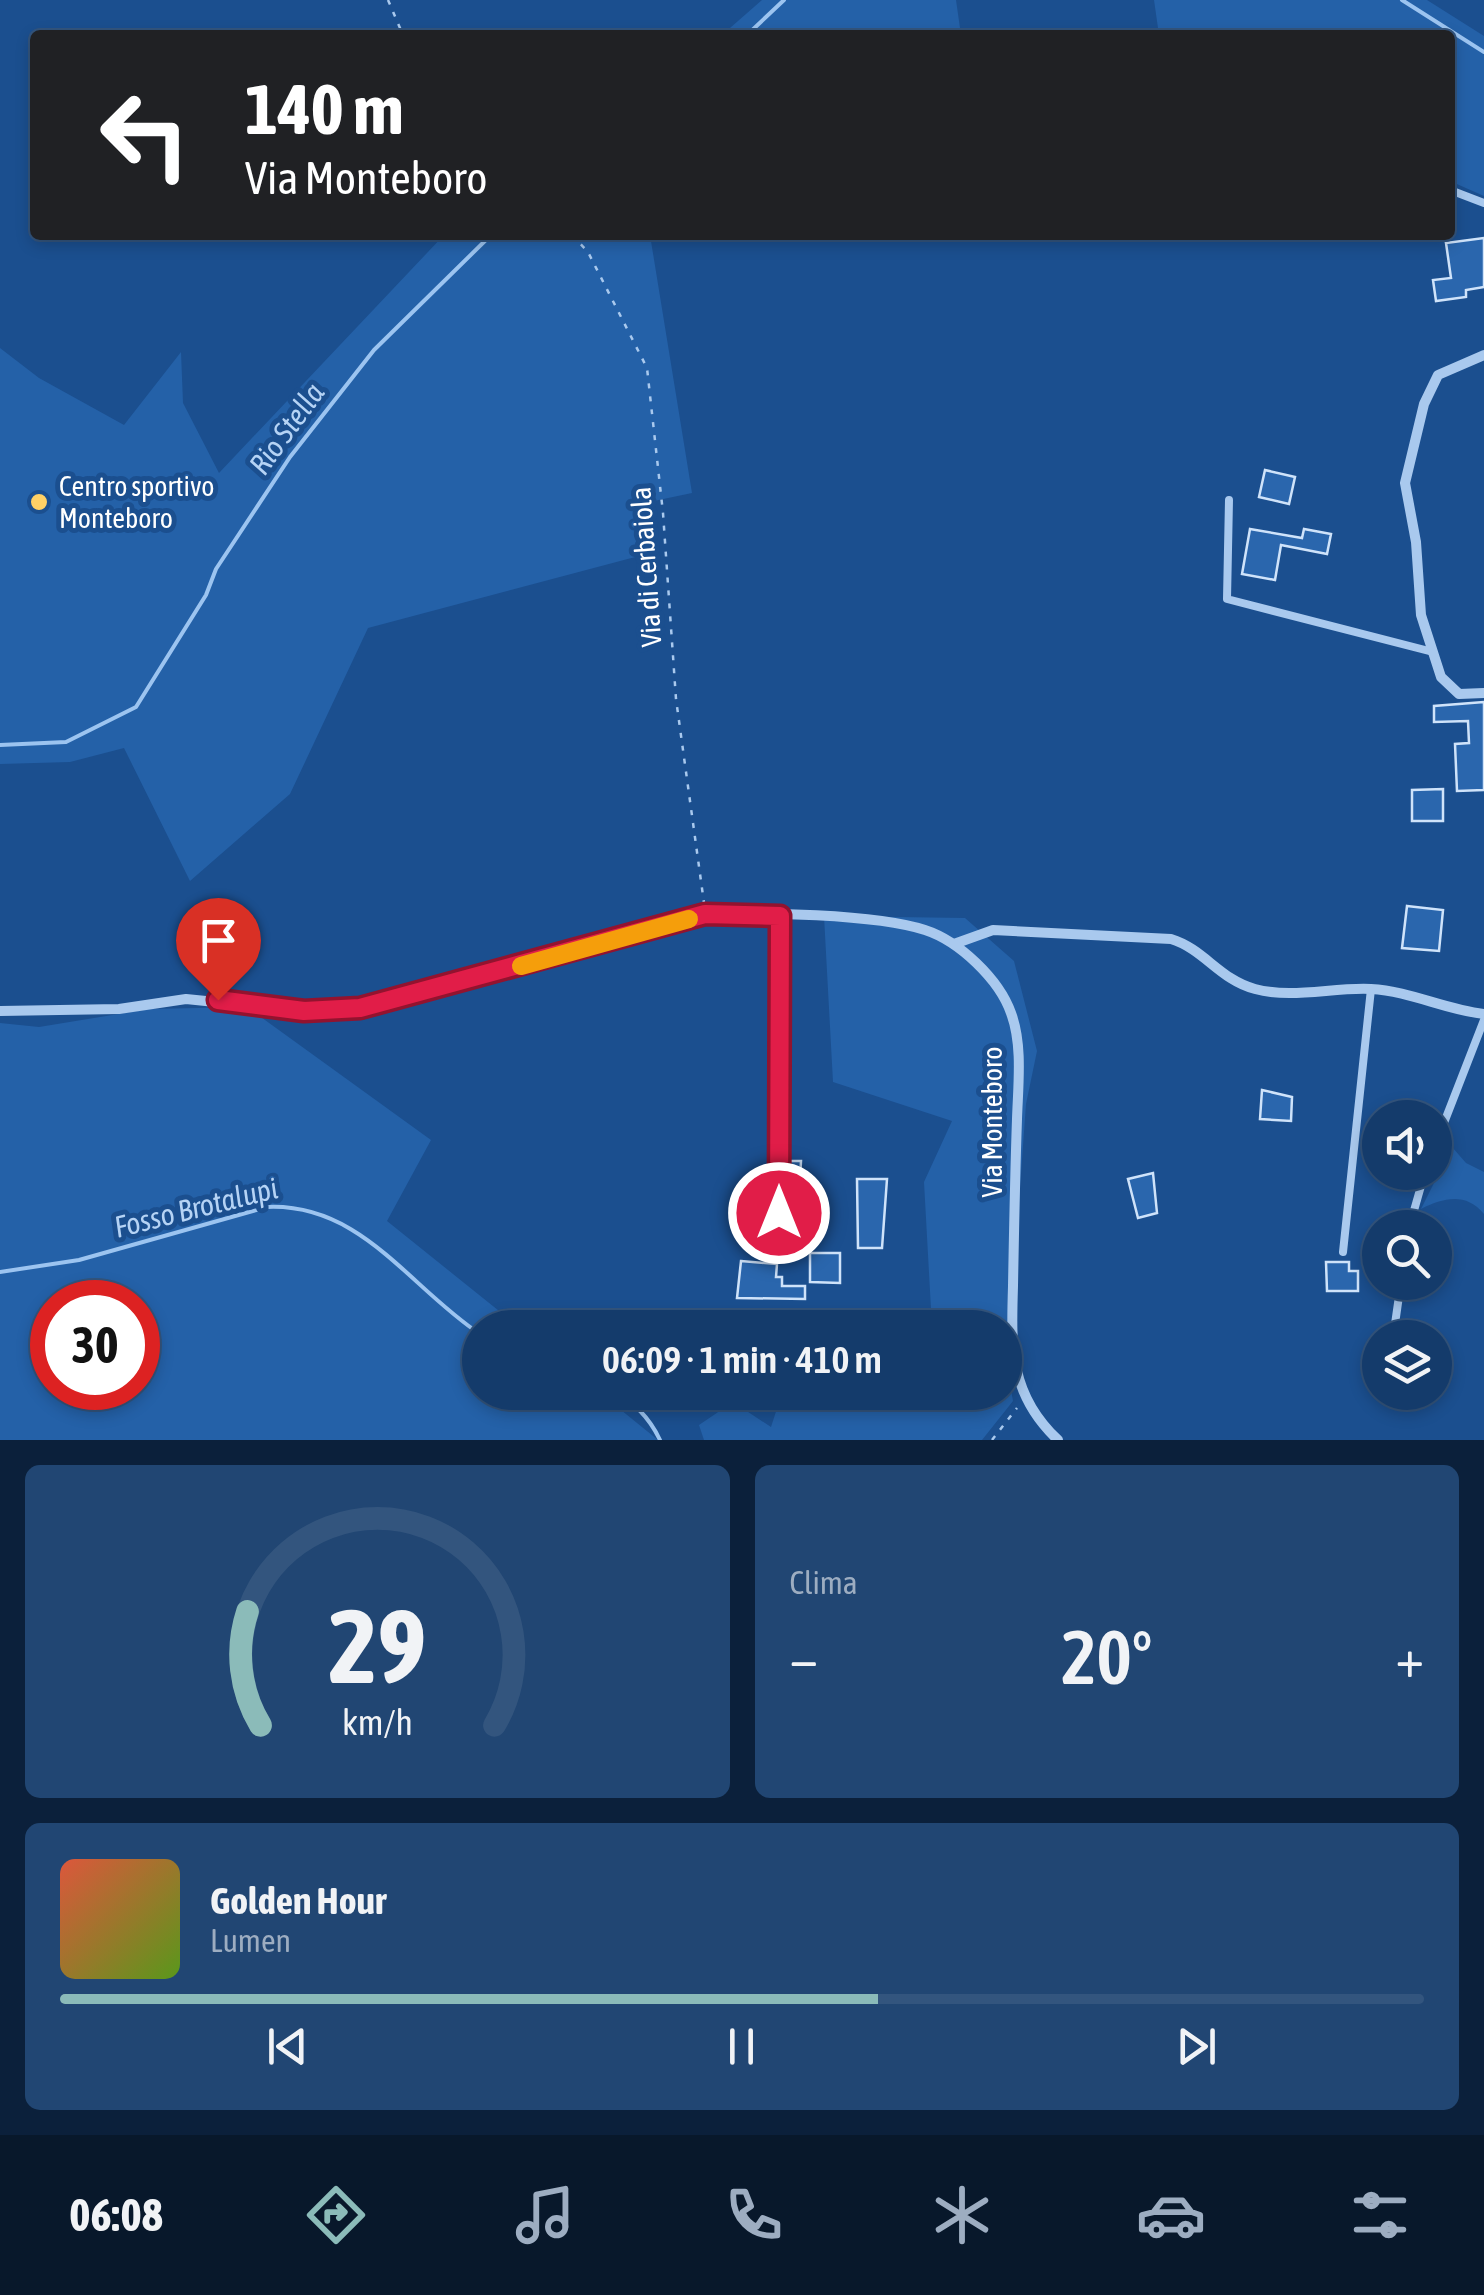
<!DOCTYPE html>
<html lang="it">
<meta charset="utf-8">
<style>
body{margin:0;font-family:"Asap Condensed",sans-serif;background:#214673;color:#f1f3f6;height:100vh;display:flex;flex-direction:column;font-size:38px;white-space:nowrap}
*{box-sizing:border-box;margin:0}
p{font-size:32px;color:#9dadc1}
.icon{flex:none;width:55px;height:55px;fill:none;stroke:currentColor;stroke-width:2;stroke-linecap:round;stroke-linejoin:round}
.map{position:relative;height:1440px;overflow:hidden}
.details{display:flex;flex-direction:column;gap:25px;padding:25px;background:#0b203b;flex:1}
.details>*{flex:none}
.hud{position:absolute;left:30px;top:30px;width:1425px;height:210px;border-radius:10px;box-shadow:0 5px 15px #0003,0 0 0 2px #33557e;background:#202124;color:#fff;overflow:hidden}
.controls{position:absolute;left:1362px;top:1100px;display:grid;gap:20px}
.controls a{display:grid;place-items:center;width:90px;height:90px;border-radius:50%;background:#143b6b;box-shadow:0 5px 15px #0003,0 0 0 2px #33557e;font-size:50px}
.speed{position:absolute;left:30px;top:1280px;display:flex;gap:20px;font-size:50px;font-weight:700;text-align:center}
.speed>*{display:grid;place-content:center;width:130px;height:130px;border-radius:50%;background:#143b6b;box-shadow:0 5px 15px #0003,0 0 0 2px #33557e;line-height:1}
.speed .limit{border:15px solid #d22;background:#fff;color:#111}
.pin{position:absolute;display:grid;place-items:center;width:85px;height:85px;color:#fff;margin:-102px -42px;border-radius:50% 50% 50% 0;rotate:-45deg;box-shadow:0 0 10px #0007}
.pin .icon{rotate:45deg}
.me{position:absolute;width:110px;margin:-55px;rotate:0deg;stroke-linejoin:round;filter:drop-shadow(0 0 8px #0008)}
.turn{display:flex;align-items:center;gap:35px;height:210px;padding:0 50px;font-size:45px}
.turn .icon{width:130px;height:130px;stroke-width:2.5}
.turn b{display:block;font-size:70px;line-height:85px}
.big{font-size:75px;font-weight:600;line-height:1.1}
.details .card{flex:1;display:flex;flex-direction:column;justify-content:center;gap:15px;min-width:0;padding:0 35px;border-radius:15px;background:#214673}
.details .dial{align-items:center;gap:0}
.dial svg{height:260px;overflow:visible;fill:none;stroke:#33557e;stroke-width:7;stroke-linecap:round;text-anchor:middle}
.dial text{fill:#f1f3f6;stroke:none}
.song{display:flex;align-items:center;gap:30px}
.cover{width:120px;height:120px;border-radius:15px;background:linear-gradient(135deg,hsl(10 70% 55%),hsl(90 70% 35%))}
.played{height:10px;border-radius:5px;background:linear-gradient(90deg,#8bbbb9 60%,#33557e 60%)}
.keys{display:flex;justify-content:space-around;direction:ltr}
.heat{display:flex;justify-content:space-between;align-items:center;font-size:55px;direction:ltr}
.details .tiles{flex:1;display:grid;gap:25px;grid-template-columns:1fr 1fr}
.card:last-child{grid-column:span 2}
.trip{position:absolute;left:462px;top:1310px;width:560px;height:100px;border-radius:50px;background:#143b6b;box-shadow:0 5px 15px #0003,0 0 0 2px #33557e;font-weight:600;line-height:100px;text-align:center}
.tab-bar{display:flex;height:160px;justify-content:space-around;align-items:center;background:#08182b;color:#9dadc1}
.tab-bar .icon{width:70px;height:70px}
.tab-bar .current{color:#8bbbb9}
.tab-bar b{font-size:45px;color:#f1f3f6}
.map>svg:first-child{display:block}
</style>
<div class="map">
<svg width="1484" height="1440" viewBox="0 0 1484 1440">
<rect width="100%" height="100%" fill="#1b4f8f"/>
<g fill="#2461a8" fill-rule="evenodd">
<path d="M762 0H956L961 35H722Z"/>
<path d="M1154 0H1427L1484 36V196L1450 181V35H1159Z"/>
<path d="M444 235H650L692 493 649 502 654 552 368 628 290 794 190 881 124 748 70 762 0 764V348L39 378 124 425 181 352 183 403 219 473Z"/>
<path d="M824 916 965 918 1014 961 1037 1051 1026 1104 1007 1368 1013 1401 982 1440H704L699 1425 733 1402 771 1427 782 1393 1005 1392V1328L932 1327 924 1182 952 1121 833 1082Z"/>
<path d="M247 1007 431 1140 387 1221 519 1327 480 1328V1392L600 1393 658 1440H0V1023L39 1027 149 1009ZM52 1302H138V1388H52Z"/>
<path d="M1452 1147 1466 1163 1484 1172V1214C1466 1192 1443 1198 1421 1209Z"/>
</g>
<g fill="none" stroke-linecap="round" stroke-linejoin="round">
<g stroke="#9cc4f0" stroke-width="4">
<path d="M1402 0 1484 52"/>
<path d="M747 35 784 0"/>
<path d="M0 745 66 742 136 707 206 595 216 569 290 457 374 350 491 235"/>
<path d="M0 1272 79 1260 267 1207C361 1203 409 1287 480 1334"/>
<path d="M610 1392C633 1399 650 1419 660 1440"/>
</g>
</g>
<g fill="#2a66ad" stroke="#cfe3fa" stroke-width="2.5">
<path d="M1484 238V287L1466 290V297L1436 301 1433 280 1451 278 1446 243Z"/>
<path d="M1265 470 1295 477 1289 504 1259 497Z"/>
<path d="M1250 529 1302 538 1304 529 1331 534 1327 554 1281 545 1275 580 1242 574Z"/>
<path d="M1484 702V790L1457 791 1455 744 1469 743 1468 721 1434 722V706Z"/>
<path d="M1443 789V821H1412V790Z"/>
<path d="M1407 906 1443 910 1439 951 1402 948Z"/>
<path d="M1262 1090 1292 1097 1291 1121 1260 1119Z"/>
<path d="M788 1161H801L800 1181H810L809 1226 788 1225Z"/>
<path d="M1153 1173 1157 1213 1138 1218 1128 1179Z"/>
<path d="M857 1179H887L882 1248H858Z"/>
<path d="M810 1253H840V1283L810 1282Z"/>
<path d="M741 1261 777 1264 776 1277H782V1286H805V1299L737 1298Z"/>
<path d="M1326 1262H1349V1271H1358V1291H1327Z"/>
</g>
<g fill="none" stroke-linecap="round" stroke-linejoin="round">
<g stroke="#a9c9ee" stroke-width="2.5" stroke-dasharray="5 8" stroke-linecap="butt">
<path d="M388 0 403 35"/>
<path d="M572 235 588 252 647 368 663 513 676 699 704 903"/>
<path d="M992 1440 1017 1408"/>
</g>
<g stroke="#a9c9ee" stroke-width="8">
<path d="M1450 190 1484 203"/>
<path d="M1229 500 1227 599 1433 652"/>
<path d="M1435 1146 1484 1020"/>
<path d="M1409 1228 1425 1172"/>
<path d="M1343 1252 1371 989"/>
<path d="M1393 1338 1401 1282"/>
</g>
<g stroke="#a9c9ee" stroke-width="10">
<path d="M1484 355 1438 375 1424 404 1405 483 1416 542 1421 615 1441 677 1459 694 1484 693"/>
<path d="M954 944 993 930 1171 939C1204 949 1220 980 1255 989 1292 999 1333 987 1371 989 1410 991 1446 1010 1484 1014"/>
<path d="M0 1011 119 1009 186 999 304 1011 360 1008 705 914C758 912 876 914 925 930 959 941 999 979 1011 1013 1023 1045 1018 1086 1017 1119 1015 1175 1014 1231 1013 1286 1011 1349 1010 1395 1058 1440"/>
<path d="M779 1250 781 916"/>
</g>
</g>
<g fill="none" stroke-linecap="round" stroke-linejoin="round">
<g stroke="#92132f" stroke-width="25">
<path id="route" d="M218 1000 304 1011 360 1008 705 914 780 916 779 1213"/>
</g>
<use href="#route" stroke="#e11d48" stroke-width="18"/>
<path stroke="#f59e0b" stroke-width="18" d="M521 966 689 919"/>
</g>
<circle fill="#ffd166" stroke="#1b4f8f" stroke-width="4" cx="39" cy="502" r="10"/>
<g text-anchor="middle" stroke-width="10" stroke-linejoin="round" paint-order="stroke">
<g font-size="28" fill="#fff" stroke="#1b4f8f" text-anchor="start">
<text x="59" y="496">Centro sportivo<tspan x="59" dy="32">Monteboro</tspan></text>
</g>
<g font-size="28" fill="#fff" stroke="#1b4f8f">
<text transform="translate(646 567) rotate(-94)" y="10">Via di Cerbaiola</text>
<text transform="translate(992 1122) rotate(-90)" y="10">Via Monteboro</text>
</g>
<g font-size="30" font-style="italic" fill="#b5d3f5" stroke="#1b4f8f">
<text transform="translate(287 429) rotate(-54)" y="10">Rio Stella</text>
<text transform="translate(196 1208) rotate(-14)" y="10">Fosso Brotalupi</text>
</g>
</g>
</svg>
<div class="controls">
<a><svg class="icon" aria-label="sound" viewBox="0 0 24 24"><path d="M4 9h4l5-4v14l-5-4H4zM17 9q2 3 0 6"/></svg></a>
<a><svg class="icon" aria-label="search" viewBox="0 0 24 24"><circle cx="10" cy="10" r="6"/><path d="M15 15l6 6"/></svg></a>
<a><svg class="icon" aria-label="layers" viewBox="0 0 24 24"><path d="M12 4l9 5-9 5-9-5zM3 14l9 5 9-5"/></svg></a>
</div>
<div class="speed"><div class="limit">30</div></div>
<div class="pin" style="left:218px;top:1000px;background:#d93025"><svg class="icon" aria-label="arrive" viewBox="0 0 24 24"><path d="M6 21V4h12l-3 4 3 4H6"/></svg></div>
<svg class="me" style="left:779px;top:1213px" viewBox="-20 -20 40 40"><circle r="17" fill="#e11d48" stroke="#fff" stroke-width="3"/><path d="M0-11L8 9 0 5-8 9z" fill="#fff"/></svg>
<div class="trip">06:09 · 1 min · 410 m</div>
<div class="hud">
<div class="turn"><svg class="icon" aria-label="left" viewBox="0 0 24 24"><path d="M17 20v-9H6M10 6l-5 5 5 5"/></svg><div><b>140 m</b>Via Monteboro</div></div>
</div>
</div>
<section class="details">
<div class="tiles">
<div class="card dial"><svg viewBox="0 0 100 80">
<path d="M14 69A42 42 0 1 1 86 69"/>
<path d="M14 69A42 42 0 0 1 10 34" stroke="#8bbbb9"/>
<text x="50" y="56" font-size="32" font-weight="700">29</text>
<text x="50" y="72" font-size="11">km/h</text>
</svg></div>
<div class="card"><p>Clima</p>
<div class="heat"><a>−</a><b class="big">20°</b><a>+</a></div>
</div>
<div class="card">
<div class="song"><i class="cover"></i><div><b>Golden Hour</b><p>Lumen</p></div></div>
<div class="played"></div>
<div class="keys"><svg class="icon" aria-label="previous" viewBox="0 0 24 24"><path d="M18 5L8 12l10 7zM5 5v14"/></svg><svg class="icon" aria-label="pause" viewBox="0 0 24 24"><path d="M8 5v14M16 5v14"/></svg><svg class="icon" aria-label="next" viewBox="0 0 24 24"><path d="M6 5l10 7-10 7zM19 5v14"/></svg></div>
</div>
</div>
</section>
<nav class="tab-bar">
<b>06:08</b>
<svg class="icon current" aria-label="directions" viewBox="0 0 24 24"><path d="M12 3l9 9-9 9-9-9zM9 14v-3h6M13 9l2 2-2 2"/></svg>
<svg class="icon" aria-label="music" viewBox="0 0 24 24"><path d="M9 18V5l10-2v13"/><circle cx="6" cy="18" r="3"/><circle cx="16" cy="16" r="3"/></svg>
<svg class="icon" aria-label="phone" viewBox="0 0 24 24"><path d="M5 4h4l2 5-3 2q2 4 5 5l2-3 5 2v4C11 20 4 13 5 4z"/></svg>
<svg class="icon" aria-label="climate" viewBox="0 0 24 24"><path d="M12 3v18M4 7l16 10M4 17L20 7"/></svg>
<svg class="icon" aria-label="car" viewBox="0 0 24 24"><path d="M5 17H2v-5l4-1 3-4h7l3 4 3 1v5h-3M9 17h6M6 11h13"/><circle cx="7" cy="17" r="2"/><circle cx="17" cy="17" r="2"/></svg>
<svg class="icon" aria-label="filters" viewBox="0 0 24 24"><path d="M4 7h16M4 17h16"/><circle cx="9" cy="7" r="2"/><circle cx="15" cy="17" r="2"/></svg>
</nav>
